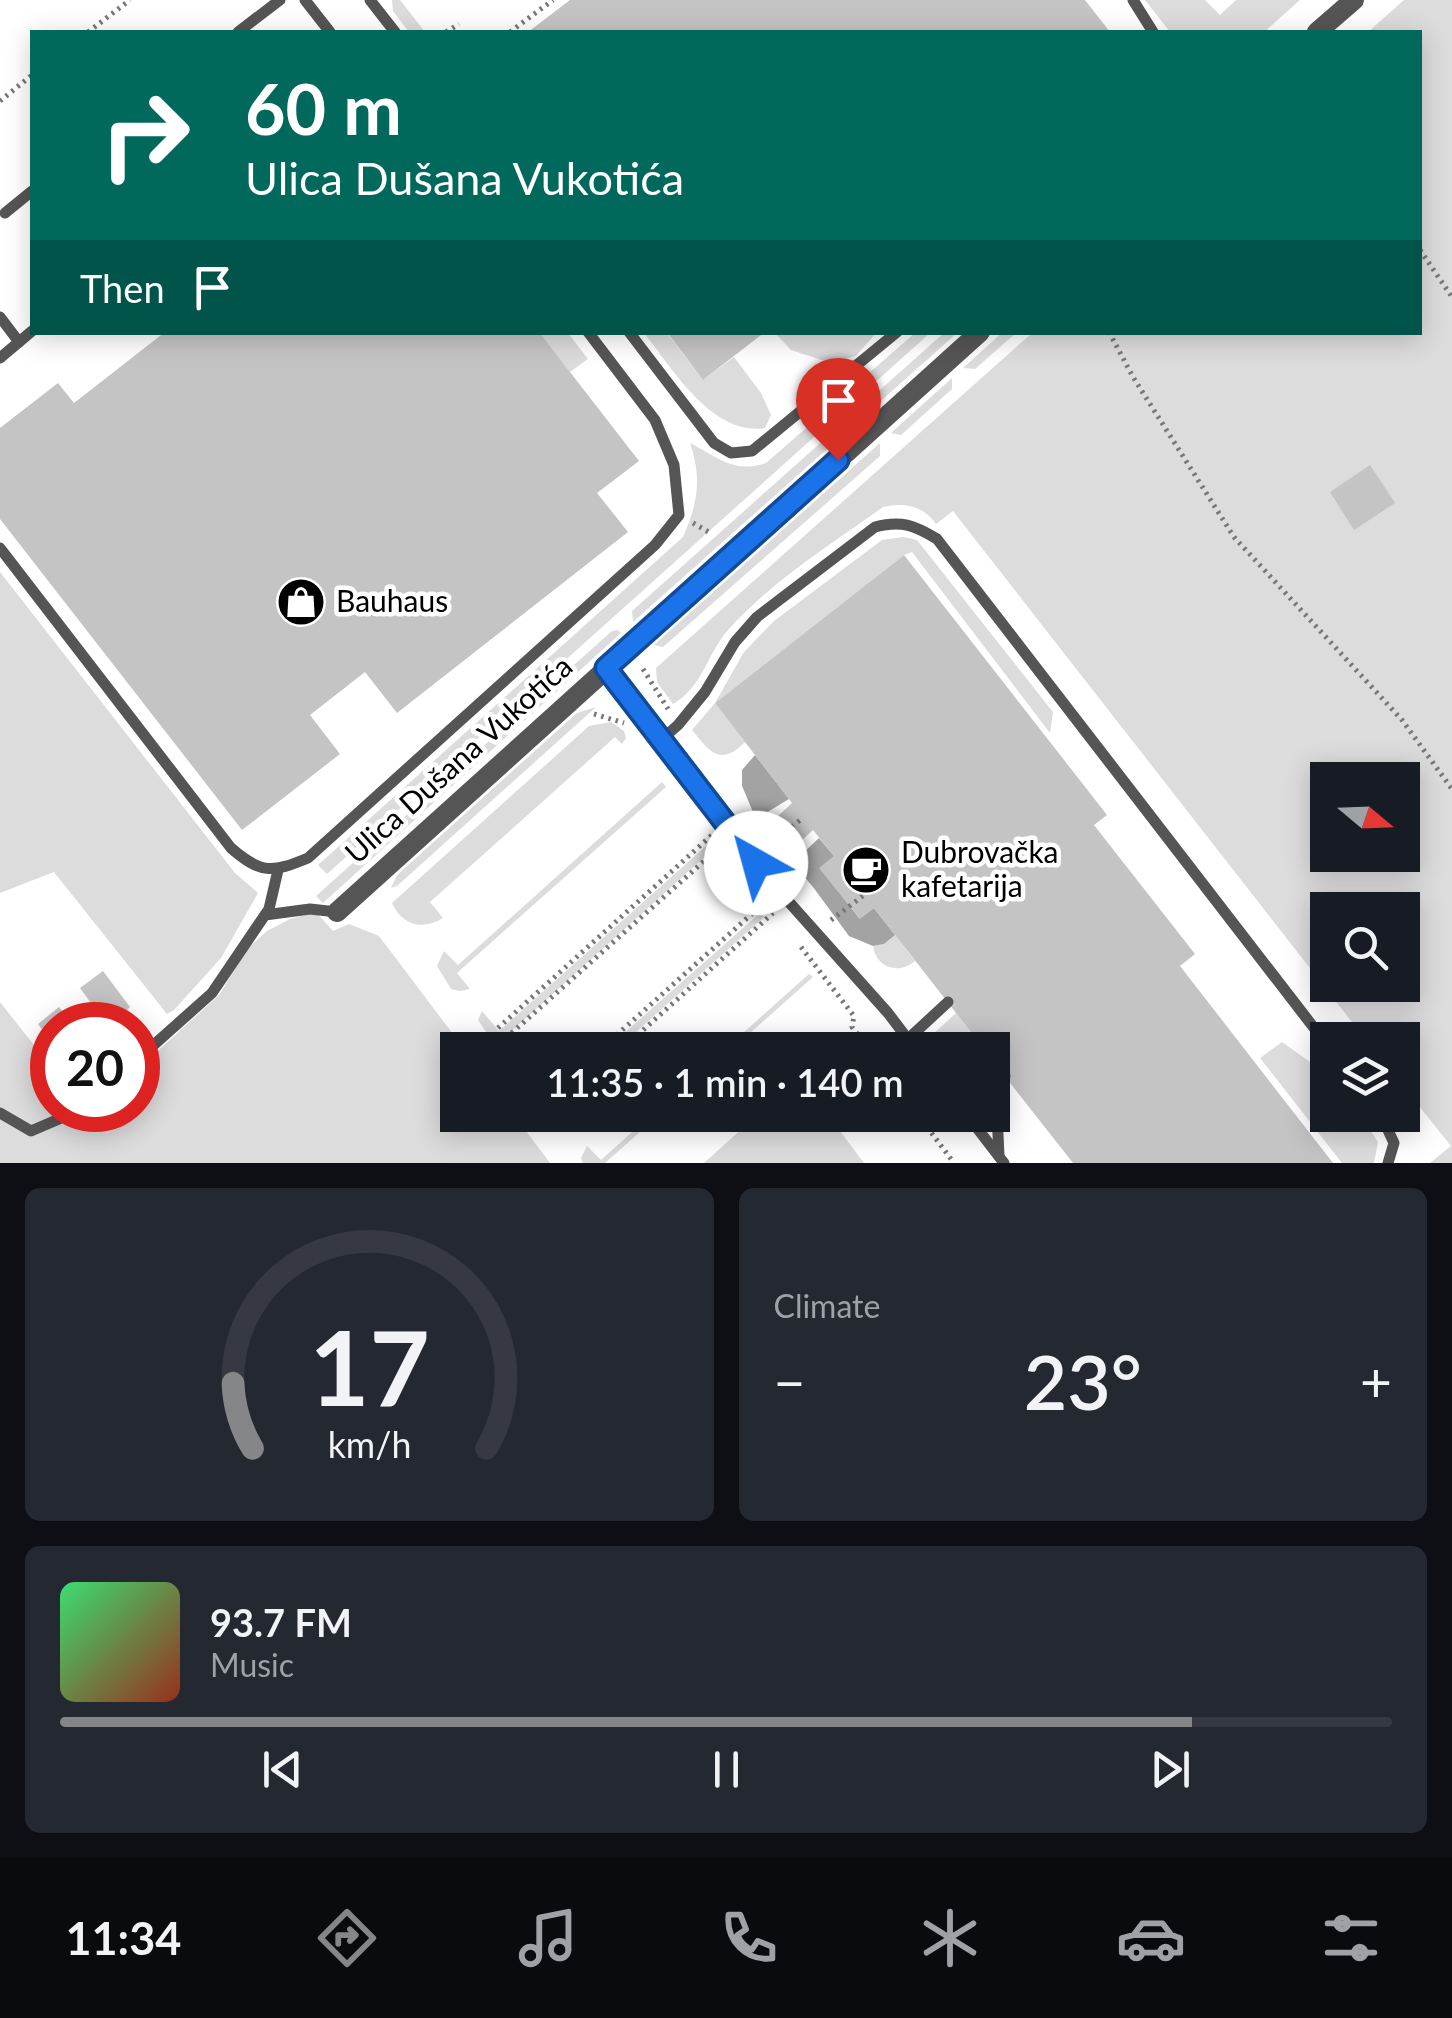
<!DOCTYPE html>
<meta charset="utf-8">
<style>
body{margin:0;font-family:Lato,sans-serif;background:#242831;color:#f1f3f6;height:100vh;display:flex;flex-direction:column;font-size:38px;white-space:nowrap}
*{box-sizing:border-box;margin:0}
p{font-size:32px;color:#9ea1a6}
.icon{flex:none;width:55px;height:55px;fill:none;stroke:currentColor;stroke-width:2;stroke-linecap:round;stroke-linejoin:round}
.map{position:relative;height:1163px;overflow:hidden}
.side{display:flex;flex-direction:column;gap:25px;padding:25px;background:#0d0f14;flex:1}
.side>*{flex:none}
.hud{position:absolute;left:30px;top:30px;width:1392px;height:305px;border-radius:0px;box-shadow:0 5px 25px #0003;background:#00695c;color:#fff;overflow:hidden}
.needle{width:65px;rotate:109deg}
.fabs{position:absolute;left:1310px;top:762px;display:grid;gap:20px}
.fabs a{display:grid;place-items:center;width:110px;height:110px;border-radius:0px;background:#171b24;box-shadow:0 5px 25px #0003;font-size:50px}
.speed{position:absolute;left:30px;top:1002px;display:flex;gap:20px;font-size:50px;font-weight:700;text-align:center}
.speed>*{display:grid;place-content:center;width:130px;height:130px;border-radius:50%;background:#171b24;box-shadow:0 5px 25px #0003;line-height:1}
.speed .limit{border:15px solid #d22;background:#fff;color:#111}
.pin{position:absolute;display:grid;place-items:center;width:85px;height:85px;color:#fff;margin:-102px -42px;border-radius:50% 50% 50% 0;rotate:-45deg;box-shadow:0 0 10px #0007}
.pin .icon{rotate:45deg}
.me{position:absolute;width:110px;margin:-55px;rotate:322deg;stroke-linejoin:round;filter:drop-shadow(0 0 8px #0008)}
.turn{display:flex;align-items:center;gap:35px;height:210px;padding:0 50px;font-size:45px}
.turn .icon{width:130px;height:130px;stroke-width:2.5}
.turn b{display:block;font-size:70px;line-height:85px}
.then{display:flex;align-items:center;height:95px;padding:0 50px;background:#0003;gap:20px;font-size:38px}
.big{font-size:75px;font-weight:600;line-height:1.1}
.side .tile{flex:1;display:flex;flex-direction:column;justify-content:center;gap:15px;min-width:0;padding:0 35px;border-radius:15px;background:#242831}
.side .dial{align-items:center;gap:0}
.dial svg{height:260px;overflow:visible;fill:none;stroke:#363941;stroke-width:7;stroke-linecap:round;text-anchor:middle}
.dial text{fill:#f1f3f6;stroke:none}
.song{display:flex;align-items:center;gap:30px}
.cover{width:120px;height:120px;border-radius:15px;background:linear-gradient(135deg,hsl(140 70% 55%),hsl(10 70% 35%))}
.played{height:10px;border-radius:5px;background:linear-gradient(90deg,#858687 85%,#363941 85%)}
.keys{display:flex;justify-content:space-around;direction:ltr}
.heat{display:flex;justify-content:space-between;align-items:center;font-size:55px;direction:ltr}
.side .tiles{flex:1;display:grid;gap:25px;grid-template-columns:1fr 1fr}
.tile:last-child{grid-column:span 2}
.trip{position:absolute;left:440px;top:1032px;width:570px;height:100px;border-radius:0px;background:#171b24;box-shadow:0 5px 25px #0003;font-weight:600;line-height:100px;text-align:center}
.dock{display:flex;height:160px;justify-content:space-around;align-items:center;background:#090b0e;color:#9ea1a6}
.dock .icon{width:70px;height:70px}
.dock .on{color:#858687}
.dock b{font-size:45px;color:#f1f3f6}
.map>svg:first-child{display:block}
</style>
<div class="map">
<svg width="1452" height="1163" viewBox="0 0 1452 1163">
<rect width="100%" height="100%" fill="#fff"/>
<g fill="#dcdcdc" fill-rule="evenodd">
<path d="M392 0H400L425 32H409L393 11Z"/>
<path d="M1145 0H1205L1220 15 1236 0H1300L1264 32H1170Z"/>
<path d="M1404 0H1452V1163H1430L1451 1146 1403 1086 1402 1040H1366L953 511 936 524C924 506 904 502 883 507 833 543 769 583 729 629 707 653 703 687 673 704L657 682 656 668 1032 333 1420 332V32H1368ZM1328 780H1402V855H1328ZM1328 910H1402V985H1328Z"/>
<path d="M916 332 930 333 327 874 318 865 683 537C698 503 702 478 690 443 718 457 733 474 766 463Z"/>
<path d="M945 332 957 333 633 622 632 611Z"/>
<path d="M1003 332 1016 333 975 369 963 368Z"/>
<path d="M539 333H568L588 359 570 372Z"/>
<path d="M644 333H667L703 380 734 357 761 393 771 415 765 428C712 436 673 369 644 333Z"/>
<path d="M775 333H876L856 356 828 362 791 350Z"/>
<path d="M952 378V389L901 435 891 433Z"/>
<path d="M880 443V456L663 647 654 645Z"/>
<path d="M903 537 917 540 1053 712 1050 733 912 552 904 555 715 703 745 742C720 767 710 752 692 730L715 703 744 652 774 621 882 540Z"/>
<path d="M0 572 235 873 258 893 221 958 174 1010 167 1014 54 872 0 893Z"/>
<path d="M618 630 621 633 323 903 316 896 612 631Z"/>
<path d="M596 707 397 886 391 888 397 875 577 713Z"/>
<path d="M611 722 624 731 626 738 622 744 615 737 430 902 443 918C422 931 402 925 392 903L589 726Z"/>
<path d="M662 782 666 787 457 973 470 989 460 991 451 989 437 966 444 951 458 965Z"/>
<path d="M707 845 711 851 505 1037 515 1050H498L478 1020 482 1011 499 1031Z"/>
<path d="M316 912 333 931 349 924 379 936 465 1050H458V1115H514L550 1163H0V1002L52 1068V1110L89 1113 138 1110V1069L220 994 246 950 267 931 290 919Z"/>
<path d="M760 913 764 917 616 1050H605Z"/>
<path d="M895 935 915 961C899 975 876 968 873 946L884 944Z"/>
<path d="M809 974 813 977 731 1050H724Z"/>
<path d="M956 1013 985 1050H935L932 1035Z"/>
<path d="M1282 1042 1327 1074 1328 1115H1360L1378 1142 1374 1163H1342L1260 1058Z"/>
<path d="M651 1115H659L605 1163H583L581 1158 587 1146 601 1160Z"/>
<path d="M757 1115H828L864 1163H704Z"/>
</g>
<path fill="#a3a3a3" d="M755 755 789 799 766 813 801 855 819 838 834 856 820 868 859 918 874 908 895 935 884 944 873 946 849 936 813 887 756 819 742 786V770Z"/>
<path fill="#fff" d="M766 813 801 856 792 864 756 819Z"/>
<g fill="#c4c4c4">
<path d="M570 0H1085L1110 32H528Z"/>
<path d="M165 332H539L639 461 597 493 628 532 397 713 365 672 310 715 340 754 242 830 0 519V428L58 383 74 403Z"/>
<path d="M667 332H765L703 380Z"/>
<path d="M1370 465 1395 503 1354 530 1330 492Z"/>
<path d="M904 555 1107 815 1094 825 1195 954 1180 966 1333 1163H1073L992 1060V1050H985L874 908 860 919 819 868 834 856 813 830 799 843 777 817 792 803 715 703Z"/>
<path d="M103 971 130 1007 127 1010 138 1025H107L80 988Z"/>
<path d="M59 1007 73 1025H52V1043L38 1024Z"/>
</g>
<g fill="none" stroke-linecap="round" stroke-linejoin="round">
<g stroke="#777" stroke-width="5" stroke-dasharray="2.5 5" stroke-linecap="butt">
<path d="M88 32 130 0"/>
<path d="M446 32 459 24"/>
<path d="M510 32 553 0"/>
<path d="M0 101 32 75"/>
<path d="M1420 250 1452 297"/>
<path d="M1109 332 1133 377 1234 537 1402 720 1452 789"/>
<path d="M693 523 712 534"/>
<path d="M643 669 668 709"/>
<path d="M594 714 624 723"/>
<path d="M768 845 803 818"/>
<path d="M831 920 864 895"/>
<path d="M801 947 854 1016 852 1027 870 1050"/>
<path d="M498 1028 712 835"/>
<path d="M506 1038 721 846"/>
<path d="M600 1050 765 902"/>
<path d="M621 1050 773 913"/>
<path d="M918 1115 954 1163"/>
</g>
<g stroke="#555" stroke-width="11">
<path d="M305 0 330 32"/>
<path d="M370 0 395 32"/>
<path d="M1133 0 1153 32"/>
<path d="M238 32 280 0"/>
<path d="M5 213 32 191"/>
<path d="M0 317 19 342"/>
<path d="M629 332 714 443 731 453 752 451 897 332"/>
<path d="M0 358 32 331"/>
<path d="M0 548 231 848C261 874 272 873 308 858L655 545 679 515 674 465 655 420 588 332"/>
<path d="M607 668 780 892 888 1013 916 1050"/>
<path d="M661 740 678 725 705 692 735 642 757 617 875 527C901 520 914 525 937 539L1328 1046"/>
<path d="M265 915 310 909 337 912"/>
<path d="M908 1039 948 1002"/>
<path d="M138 1059 212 993 269 909 278 870"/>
<path d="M0 1113 31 1131 80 1110"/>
<path d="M967 1115 1004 1163"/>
<path d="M1381 1115 1394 1143 1388 1163"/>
<path d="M999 1156 996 1091 1005 1076"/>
</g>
<g stroke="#555" stroke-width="20">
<path d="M1317 32 1354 0"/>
<path d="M337 912 980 332"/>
</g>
</g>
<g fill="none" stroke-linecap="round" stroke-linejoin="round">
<g stroke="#114b97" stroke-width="25">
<path id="route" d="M756 863 606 668 838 460"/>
</g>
<use href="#route" stroke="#1a73e8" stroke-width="18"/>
</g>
<defs>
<g id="shop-disc" transform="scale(2.5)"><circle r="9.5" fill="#000" stroke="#fff"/><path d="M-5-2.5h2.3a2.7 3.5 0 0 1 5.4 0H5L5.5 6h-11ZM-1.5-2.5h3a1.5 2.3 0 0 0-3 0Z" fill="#fff"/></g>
<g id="cafe-disc" transform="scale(2.5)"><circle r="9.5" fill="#000" stroke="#fff"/><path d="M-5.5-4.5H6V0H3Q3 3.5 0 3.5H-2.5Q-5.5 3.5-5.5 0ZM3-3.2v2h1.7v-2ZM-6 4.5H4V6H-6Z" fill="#fff"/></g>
</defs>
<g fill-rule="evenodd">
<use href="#shop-disc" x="301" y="602"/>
<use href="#cafe-disc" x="866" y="870"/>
</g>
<g text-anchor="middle" stroke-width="9" stroke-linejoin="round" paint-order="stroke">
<g font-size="30" fill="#000" stroke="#fff" text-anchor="start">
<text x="336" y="612">Bauhaus</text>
<text x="901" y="863">Dubrovačka<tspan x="901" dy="34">kafetarija</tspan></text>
</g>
<g font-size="30" fill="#000" stroke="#fff">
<text transform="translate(459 760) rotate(-42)" y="10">Ulica Dušana Vukotića</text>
</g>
</g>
</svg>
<div class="fabs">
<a><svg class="needle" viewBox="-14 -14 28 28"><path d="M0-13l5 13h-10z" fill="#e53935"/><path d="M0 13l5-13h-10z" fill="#9ea1a6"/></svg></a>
<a><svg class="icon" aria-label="search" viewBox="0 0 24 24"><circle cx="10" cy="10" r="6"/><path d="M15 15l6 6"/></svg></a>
<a><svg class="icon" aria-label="layers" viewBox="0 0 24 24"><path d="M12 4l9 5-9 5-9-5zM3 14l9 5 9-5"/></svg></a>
</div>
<div class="speed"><div class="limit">20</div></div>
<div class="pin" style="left:838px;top:460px;background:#d93025"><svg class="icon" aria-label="arrive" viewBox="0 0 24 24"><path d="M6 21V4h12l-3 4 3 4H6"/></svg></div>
<svg class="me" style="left:756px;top:863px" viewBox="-20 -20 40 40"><circle r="19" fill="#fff"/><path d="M0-13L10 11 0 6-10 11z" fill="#1a73e8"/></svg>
<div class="trip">11:35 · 1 min · 140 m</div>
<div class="hud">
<div class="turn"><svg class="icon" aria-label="right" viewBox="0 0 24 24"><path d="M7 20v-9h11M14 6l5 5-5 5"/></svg><div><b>60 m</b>Ulica Dušana Vukotića</div></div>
<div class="then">Then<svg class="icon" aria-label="arrive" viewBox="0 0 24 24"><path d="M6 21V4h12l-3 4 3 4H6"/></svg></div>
</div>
</div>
<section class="side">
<div class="tiles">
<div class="tile dial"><svg viewBox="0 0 100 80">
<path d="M14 69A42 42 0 1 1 86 69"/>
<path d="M14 69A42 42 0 0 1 8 49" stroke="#858687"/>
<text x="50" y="56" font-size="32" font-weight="700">17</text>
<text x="50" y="72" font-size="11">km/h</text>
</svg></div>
<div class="tile"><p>Climate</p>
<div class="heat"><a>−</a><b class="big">23°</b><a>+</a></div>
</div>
<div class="tile">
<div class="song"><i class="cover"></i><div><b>93.7 FM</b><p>Music</p></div></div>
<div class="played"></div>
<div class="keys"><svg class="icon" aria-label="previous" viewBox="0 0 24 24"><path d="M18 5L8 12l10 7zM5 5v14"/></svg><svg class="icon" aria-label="pause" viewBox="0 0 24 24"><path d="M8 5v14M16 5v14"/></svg><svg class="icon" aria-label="next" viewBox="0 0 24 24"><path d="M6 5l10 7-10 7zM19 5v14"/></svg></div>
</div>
</div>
</section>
<nav class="dock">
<b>11:34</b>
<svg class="icon on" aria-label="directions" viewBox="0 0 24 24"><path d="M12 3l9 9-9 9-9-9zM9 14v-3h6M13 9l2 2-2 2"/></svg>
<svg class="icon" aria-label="music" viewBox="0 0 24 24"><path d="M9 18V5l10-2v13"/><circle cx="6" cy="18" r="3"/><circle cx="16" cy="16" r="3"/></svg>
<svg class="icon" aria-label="phone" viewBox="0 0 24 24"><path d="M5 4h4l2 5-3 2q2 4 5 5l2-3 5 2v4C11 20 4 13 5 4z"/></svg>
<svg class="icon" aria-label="climate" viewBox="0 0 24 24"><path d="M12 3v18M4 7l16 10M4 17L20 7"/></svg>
<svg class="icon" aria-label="car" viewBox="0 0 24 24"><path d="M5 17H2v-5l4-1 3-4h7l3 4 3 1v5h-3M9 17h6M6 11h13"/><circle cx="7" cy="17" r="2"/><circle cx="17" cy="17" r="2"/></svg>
<svg class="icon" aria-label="filters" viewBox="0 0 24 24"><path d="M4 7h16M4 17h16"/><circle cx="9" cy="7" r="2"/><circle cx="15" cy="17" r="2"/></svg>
</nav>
